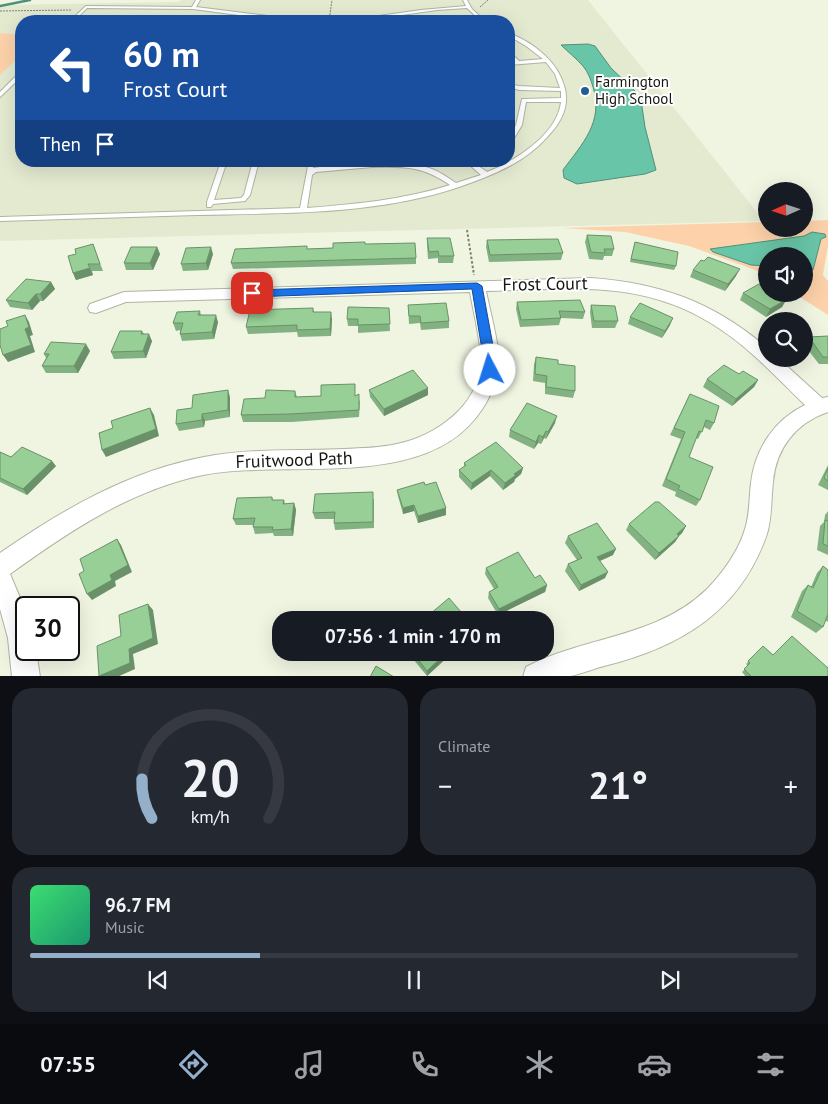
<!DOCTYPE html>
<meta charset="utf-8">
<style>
body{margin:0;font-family:"PT Sans",sans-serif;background:#242831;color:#f1f3f6;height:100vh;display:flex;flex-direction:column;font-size:19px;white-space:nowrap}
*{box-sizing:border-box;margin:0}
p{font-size:16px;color:#9ea1a6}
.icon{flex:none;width:28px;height:28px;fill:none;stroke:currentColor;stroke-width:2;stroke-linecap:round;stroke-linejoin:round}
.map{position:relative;height:676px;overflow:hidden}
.side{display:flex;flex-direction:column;gap:12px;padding:12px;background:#0d0f14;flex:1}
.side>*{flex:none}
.banner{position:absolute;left:15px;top:15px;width:500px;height:152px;border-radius:20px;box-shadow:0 5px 20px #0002;background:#1a4fa0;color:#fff;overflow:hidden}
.needle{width:32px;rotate:267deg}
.buttons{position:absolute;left:758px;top:182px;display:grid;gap:10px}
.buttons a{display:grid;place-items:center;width:55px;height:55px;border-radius:50%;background:#171b24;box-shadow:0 5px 20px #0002;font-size:25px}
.speed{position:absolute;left:15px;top:596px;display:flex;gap:10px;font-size:25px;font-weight:700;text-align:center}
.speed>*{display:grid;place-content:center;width:65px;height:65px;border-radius:50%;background:#171b24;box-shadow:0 5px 20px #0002;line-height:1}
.speed .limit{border:2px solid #111;border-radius:8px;background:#fff;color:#111}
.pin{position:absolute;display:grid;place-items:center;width:42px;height:42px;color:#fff;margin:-21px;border-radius:10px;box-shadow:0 2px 8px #0006}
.me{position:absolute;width:55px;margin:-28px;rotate:355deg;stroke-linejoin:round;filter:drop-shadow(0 0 4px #0008)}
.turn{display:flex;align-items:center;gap:18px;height:105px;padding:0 25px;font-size:22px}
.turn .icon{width:65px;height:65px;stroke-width:2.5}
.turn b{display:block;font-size:35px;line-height:42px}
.then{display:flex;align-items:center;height:48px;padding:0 25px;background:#0003;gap:10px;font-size:19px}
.big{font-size:38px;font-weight:700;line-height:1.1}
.side .tile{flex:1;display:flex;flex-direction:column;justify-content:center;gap:8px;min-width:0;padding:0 18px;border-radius:20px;background:#242831}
.side .dial{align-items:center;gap:0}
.dial svg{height:130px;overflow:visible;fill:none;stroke:#363941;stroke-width:7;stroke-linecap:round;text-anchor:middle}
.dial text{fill:#f1f3f6;stroke:none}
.song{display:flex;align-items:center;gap:15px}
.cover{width:60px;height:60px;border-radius:8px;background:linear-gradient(135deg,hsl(140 70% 55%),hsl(160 70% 35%))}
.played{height:5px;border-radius:2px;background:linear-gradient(90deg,#93afc9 30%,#363941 30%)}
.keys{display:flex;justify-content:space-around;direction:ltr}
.heat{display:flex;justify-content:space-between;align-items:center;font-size:28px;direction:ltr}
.side .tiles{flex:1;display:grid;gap:12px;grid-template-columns:1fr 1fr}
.tile:last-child{grid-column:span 2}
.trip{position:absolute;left:272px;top:611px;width:282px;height:50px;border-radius:20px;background:#171b24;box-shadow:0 5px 20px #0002;font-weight:700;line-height:50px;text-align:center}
.dock{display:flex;height:80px;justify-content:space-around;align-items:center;background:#090b0e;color:#9ea1a6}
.dock .icon{width:35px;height:35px}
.dock .current{color:#93afc9}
.dock b{font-size:22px;color:#f1f3f6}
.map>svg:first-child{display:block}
</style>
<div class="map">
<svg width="828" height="677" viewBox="0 0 828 677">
<rect width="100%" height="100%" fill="#f0f5e2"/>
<path fill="#e4ead0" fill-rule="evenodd" d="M181 0H588L764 221 0 241V5L179 2ZM21 21H509V161H21Z"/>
<g fill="#fdd2aa">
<path d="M0 33 21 35V55L0 75Z"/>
<path d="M828 220V246L823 275 828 281V315L795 294H804V269L813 270 821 239 825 234C815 231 813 233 804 236L711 249 713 252 751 265 766 266V276L755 270 689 246 625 232 562 228 766 222V229H804V221Z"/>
</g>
<g fill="#69c5a7" stroke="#50907a">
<path d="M588 44 595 46 611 68 635 91 641 100 645 127 656 170 645 174 577 184 564 178 563 170C582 144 604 122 593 87 591 80 588 72 583 66 577 59 568 52 561 45Z"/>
<path d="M812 232 825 234 826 237 821 239 813 270 804 269V256H766V266L751 265 713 252 710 249 804 236Z"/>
</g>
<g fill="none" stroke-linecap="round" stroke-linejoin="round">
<path stroke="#50907a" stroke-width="2.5" d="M0 6 30 0"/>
<g stroke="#b0b4a2" stroke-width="2">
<g id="service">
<path d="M196 0H200L196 7 308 21 278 20 193 9 87 8 74 21H70L86 6 192 7Z"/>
<path d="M463 0H467L472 9 485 21H481L467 8 437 10 360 21H343L421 10 466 6Z"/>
<path d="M509 33C534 43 559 62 565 89 569 106 562 121 549 135 525 163 493 175 459 187 376 215 284 213 197 215 131 217 66 219 0 221V217L300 208 309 161H315L313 168C345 163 398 158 429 168 439 171 447 177 456 183L481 175 472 167 469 161H475L477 165 487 172C515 161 557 135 561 102H526L522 125 511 143 509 144V137L516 125 522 99 561 98V91L519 90 509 87V84L519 86 560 88 555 74 546 62 509 65V63L515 62 509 55V51L519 61 543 59 526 46 509 36ZM372 167C404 166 423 166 450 185 403 200 355 204 307 208L312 175 316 172Z"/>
<path d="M19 73H21V77L0 97V92Z"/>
<path d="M221 161H227L214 200 241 198 244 195 253 161H259L250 195 245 201 213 204 211 207H207V202Z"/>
</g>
</g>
<g stroke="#b0b4a2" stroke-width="2">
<path id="minor" d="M591 278C660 283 713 302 766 347V359H779L822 398 828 397V412C796 423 776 448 773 482 771 499 772 517 767 534 740 612 680 647 604 666 592 669 577 676 564 677 551 677 536 677 523 677L526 667C585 636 657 638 707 589 723 573 739 550 745 529 750 514 749 498 751 483 755 449 774 420 805 405 778 379 752 350 720 329 645 278 572 289 486 291 490 311 499 343 499 362 499 378 491 395 483 408 428 494 289 458 203 475 131 490 69 531 10 574L26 612V650H36L40 677H12L8 638 0 609V553C62 510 129 471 204 457 250 448 298 451 344 449 362 448 380 448 397 444 436 436 478 406 481 363 482 346 473 310 470 292L126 302 96 313 90 312 88 308 90 304 124 292Z"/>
</g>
<g stroke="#7d8074" stroke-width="1" stroke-dasharray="2 1" stroke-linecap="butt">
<path d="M480 7 488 0"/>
<path d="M0 11 71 10"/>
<path d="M329 21 332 0"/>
</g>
<g stroke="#7d8074" stroke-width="2" stroke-dasharray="2.5 2" stroke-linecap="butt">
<path d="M21 92 16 106 21 119"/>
<path d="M467 230 474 275"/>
</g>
<use href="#service" fill="#fff" fill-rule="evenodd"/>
<use href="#minor" fill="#fff" fill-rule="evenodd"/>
</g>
<g fill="#82b281">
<path d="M587 235 614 249 612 256H604L603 260 589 259 585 242Z"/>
<path d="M427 238 454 256 453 263H438V258L428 259 427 245Z"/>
<path d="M487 240 563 253 561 260 489 262 486 247Z"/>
<path d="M635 242 676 266 674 270 630 262Z"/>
<path d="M93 244 103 271H92L93 275 76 280 73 273 76 254Z"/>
<path d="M365 244 416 258V264L233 269 231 263 307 246V249L333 248Z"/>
<path d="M157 247 160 254 153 270H126L124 263Z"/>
<path d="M213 254 208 270 183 271 181 264Z"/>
<path d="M693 270 736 276 725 291 690 277Z"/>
<path d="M51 282 55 289 43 301H40L32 310 10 307 6 300Z"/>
<path d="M743 293 786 300 782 307 766 317 740 300Z"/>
<path d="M517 302 585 312 583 319 561 318 559 325 520 327 516 309Z"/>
<path d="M408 305 449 321V328L421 330 420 323 409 324Z"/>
<path d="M591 305 618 321 615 328H592L590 312Z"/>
<path d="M313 308 314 312 332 319 331 336 298 337 297 332 248 334 246 327Z"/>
<path d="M389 308 390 331 358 333V326H348L347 319Z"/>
<path d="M200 311 201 315 218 322 214 339 182 341 180 334V330L176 331 173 323Z"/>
<path d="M630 317 670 325 662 338 628 324Z"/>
<path d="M142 331 144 334 152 341 146 358 114 359 111 352Z"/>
<path d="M828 336V364H819L804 345 809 337Z"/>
<path d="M90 351 78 373H46L42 366 46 358 44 354Z"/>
<path d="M536 357 558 364 575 391 573 398 545 394V383L533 381 534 364Z"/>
<path d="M739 374 758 380 754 387 732 406 703 387 707 379Z"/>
<path d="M355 384V396L360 401 359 417 292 422H243L241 415 265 398 295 391 297 397 321 396Z"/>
<path d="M369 390 428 395 384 416 370 397Z"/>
<path d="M690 394 714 423 710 430 704 427 698 439 696 438 689 457 700 500 696 506 675 496 676 492 662 486 681 439 670 435Z"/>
<path d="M230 397V417L205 421 204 427 179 431 176 424 192 408Z"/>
<path d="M555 423 546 439 544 438 541 444 538 443 534 449 509 437 510 430Z"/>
<path d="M0 452 11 457 56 466 27 495 0 482Z"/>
<path d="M464 463 523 468 521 474 515 479 514 482 503 490 490 476 471 490 459 477V470L464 467Z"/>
<path d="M828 465V490L818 485Z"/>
<path d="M425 485 446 515 418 523 414 511 403 514 398 496 397 490Z"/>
<path d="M272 497 273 500H284L285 504 294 503 296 510 293 536H274L273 533 255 534 253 527V525H236L233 519Z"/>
<path d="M374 499V528L335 530 334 523 335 519H315L313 513Z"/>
<path d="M828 511V555L817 550 820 526 824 522 825 515Z"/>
<path d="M629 524 686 526 682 533 679 536 675 542 655 560 626 530Z"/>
<path d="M568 536 613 555 600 561 605 578 579 591 565 571 568 564 577 560 565 543Z"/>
<path d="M823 566 828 570V622L825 620 823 627 816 633 791 617 802 591 808 585 811 587 817 573Z"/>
<path d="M486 568 547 585 545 592 498 615 488 598 489 592 494 589 485 574Z"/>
<path d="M763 646 773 655 828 677H746L742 672 748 666 746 664Z"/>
<path d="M409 652H453L427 676 409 654Z"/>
</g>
<g fill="#6a9169">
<path d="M157 247 160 254 153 270 150 263Z"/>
<path d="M211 247 213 254 208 270 206 263Z"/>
<path d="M88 264 93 275 76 280 73 273Z"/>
<path d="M740 269 736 276 725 291 728 284Z"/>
<path d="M51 282 55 289 43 301 40 294Z"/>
<path d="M36 294 40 301 32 310 28 303Z"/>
<path d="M786 300 782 307 766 317 770 309Z"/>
<path d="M331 312 332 319 331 336 330 329Z"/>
<path d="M25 315 29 322 33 335 30 336 35 352 8 362 3 355 25 329Z"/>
<path d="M216 315 218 322 214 339 212 332Z"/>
<path d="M673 318 670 325 662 338 665 331Z"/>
<path d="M149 334 152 341 146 358 143 351Z"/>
<path d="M86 344 90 351 78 373 74 366Z"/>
<path d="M758 380 754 387 732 406 736 399Z"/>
<path d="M428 388V395L384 416V409Z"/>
<path d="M228 390 230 397V417L228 410Z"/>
<path d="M150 408 154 415 159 436 106 457 102 450Z"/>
<path d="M202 414 205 421 204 427 202 420Z"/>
<path d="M557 416 555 423 546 439 548 432Z"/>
<path d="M546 431 544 438 541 444 543 437Z"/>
<path d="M539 435 538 443 534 449 536 442Z"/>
<path d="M52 461 56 466 27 495 23 489Z"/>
<path d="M523 468 521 474 515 479 514 482 503 490 505 483 514 474Z"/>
<path d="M491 470 490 476 471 490 472 483Z"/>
<path d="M294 503 296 510 293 536 291 529Z"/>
<path d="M414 505V511L403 514V508Z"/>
<path d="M446 508V515L418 523V516Z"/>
<path d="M686 526 682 533 673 541 677 534Z"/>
<path d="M679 536 675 542 655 560 659 553Z"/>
<path d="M117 539 121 545 132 572 115 581 116 586 92 600 87 594 110 575Z"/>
<path d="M616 549 613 555 595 563 597 557Z"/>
<path d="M608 572 605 578 579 591 581 585Z"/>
<path d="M547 585 545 592 498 615 499 609Z"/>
<path d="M148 604 153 610 158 644 133 654 135 669 117 677 99 676 129 649Z"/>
<path d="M447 652H453L427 676V671Z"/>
</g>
<g fill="#97cf96" stroke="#6a9169">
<path d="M587 235 611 236 614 249H604L605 253 591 252Z"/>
<path d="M427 238H450L454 256H439L438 251 429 252Z"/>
<path d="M558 239 563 253 490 255 487 240Z"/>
<path d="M365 242V244L415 243 416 258 231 263 235 249 307 246V249L333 248V243Z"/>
<path d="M635 242 678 252 676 266 631 259Z"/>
<path d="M93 244 100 264H88L90 268 73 273 68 256 76 254 75 249Z"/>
<path d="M131 247H157L150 263H124Z"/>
<path d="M211 247 206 263 181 264 186 248Z"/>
<path d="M708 257 740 269 728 284 693 270 701 260 704 261Z"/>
<path d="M26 279 51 282 40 294H36L28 303 6 300Z"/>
<path d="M759 284 766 288V294H776L786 300 770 309 743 293Z"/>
<path d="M580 300 585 312 559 311 561 318 521 320 517 302Z"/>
<path d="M446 303 449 321 421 323 420 316H409L408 305Z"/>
<path d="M640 303 673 318 665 331 630 317Z"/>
<path d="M591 305 615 306 618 321H594Z"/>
<path d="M348 307 389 308 390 324 358 325V319H347Z"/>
<path d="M313 308V312H331L330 329 297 330V325L246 327 250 310Z"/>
<path d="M200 311 198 315H216L212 332 180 334 183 323H173L177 312Z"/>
<path d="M25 315 29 327 25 329 31 345 3 355 0 345V329L8 326 6 321Z"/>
<path d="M120 331H142L141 334H149L143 351 111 352Z"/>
<path d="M828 336V357H823L809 337Z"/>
<path d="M51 342 86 344 74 366H42L49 354H44Z"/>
<path d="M536 357 558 360V364L575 366V391L546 387 547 376 535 374Z"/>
<path d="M724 365 739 374 743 371 758 380 736 399 707 379Z"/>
<path d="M413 370 428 388 384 409 369 390Z"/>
<path d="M355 384V396L359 394V410L290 414 241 415 244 399 265 398 266 390 295 391V397L321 396V385Z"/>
<path d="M228 390V410L202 414V420L176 424 177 410 192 408 193 395Z"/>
<path d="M690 394 719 406 714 423 706 420 702 432 699 431 689 457 713 467 700 500 678 489 680 486 666 479 685 432 674 428Z"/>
<path d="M527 403 557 416 548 432 546 431 543 437 539 435 536 442 510 430Z"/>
<path d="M150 408 156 429 102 450 99 433 113 428 111 421Z"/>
<path d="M496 442 523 468 514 474 516 475 505 483 491 470 472 483 459 470 466 465 464 463Z"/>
<path d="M22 447 52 461 23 489 0 478V452L11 457Z"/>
<path d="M828 468V481L824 478Z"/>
<path d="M424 482 425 485 436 482 446 508 418 516 414 505 403 508 397 490Z"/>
<path d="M373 492V522L334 523 335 512 313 513 315 494Z"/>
<path d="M272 497V500H284L283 504 294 503 291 529 272 530 273 527H253L255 518 233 519 237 498Z"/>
<path d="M655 502H659L686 526 677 534 679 536 659 553 629 524Z"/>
<path d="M825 520 828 521V546L823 544Z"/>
<path d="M597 523 616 549 597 557 608 572 581 585 568 564 582 558 568 536Z"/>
<path d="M117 539 128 565 110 575 112 580 87 594 79 574 84 571 80 559Z"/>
<path d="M518 552 535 578 540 575 547 585 499 609 489 592 498 587 486 568Z"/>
<path d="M823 566 828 570V614L823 627 797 611 808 585 813 588Z"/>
<path d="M449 598 468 620H423Z"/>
<path d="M148 604 153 638 129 649 130 663 99 676 97 646 121 636 119 615Z"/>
<path d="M792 636 828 668V677H752L744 669 750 663 748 661 763 646 773 655Z"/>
<path d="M412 652H447L427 671Z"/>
<path d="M376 666 394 677H370Z"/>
</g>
<path fill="#1a73e8" stroke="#114b97" d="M477 283 482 286 496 362 495 370 490 374 484 370V362L472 289 252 297 247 293 252 290Z"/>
<circle fill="#215c93" stroke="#fff" stroke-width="2" cx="585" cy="91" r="5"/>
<g text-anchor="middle" stroke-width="4" stroke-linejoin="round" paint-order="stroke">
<g font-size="15" fill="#151610" stroke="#fff" text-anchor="start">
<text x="595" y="87">Farmington<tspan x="595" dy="17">High School</tspan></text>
</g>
<g font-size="18" fill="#151610" stroke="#fff">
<text transform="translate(545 284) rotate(-1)" y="6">Frost Court</text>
<text transform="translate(294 460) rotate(-2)" y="6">Fruitwood Path</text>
</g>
</g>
</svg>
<div class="buttons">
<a><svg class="needle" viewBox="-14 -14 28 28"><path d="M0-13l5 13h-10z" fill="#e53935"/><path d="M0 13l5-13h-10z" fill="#9ea1a6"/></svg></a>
<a><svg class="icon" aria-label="sound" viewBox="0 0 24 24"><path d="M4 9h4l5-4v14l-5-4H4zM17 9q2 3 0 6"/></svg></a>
<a><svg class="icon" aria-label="search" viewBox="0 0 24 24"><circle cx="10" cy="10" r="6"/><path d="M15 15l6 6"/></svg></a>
</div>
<div class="speed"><div class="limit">30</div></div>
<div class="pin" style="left:252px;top:293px;background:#d93025"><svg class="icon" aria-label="arrive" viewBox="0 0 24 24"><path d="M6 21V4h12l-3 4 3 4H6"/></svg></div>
<svg class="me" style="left:490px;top:370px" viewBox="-20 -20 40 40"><circle r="19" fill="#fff"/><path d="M0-13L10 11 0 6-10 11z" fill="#1a73e8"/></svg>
<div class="trip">07:56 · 1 min · 170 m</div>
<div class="banner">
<div class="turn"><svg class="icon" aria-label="left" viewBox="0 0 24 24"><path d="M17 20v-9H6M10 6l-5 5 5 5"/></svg><div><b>60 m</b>Frost Court</div></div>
<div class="then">Then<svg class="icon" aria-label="arrive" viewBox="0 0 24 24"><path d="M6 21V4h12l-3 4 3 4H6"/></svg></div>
</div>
</div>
<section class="side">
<div class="tiles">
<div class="tile dial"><svg viewBox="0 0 100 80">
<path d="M14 69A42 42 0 1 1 86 69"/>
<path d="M14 69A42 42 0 0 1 8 45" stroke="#93afc9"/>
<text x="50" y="56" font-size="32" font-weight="700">20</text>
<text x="50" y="72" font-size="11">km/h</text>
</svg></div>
<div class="tile"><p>Climate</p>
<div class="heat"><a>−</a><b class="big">21°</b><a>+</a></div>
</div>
<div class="tile">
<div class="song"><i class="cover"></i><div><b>96.7 FM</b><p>Music</p></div></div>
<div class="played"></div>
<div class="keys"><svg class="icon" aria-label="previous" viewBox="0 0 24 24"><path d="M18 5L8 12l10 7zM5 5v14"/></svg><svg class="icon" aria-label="pause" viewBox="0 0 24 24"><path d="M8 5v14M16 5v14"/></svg><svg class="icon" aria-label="next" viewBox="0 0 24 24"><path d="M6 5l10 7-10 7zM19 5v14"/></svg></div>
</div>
</div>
</section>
<nav class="dock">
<b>07:55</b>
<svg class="icon current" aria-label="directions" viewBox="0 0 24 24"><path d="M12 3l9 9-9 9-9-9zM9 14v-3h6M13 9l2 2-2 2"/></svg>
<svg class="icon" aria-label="music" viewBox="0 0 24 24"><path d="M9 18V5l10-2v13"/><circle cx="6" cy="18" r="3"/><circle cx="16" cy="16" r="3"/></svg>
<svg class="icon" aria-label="phone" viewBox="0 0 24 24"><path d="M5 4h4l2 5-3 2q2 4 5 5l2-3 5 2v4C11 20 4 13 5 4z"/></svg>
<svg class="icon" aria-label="climate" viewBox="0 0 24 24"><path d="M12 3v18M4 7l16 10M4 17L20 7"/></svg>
<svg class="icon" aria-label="car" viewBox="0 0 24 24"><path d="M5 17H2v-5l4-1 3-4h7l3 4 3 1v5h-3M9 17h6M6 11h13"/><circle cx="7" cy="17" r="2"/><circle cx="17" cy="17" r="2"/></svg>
<svg class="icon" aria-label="filters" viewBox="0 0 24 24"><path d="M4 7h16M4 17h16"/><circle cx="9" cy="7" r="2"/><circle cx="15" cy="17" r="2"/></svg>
</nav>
